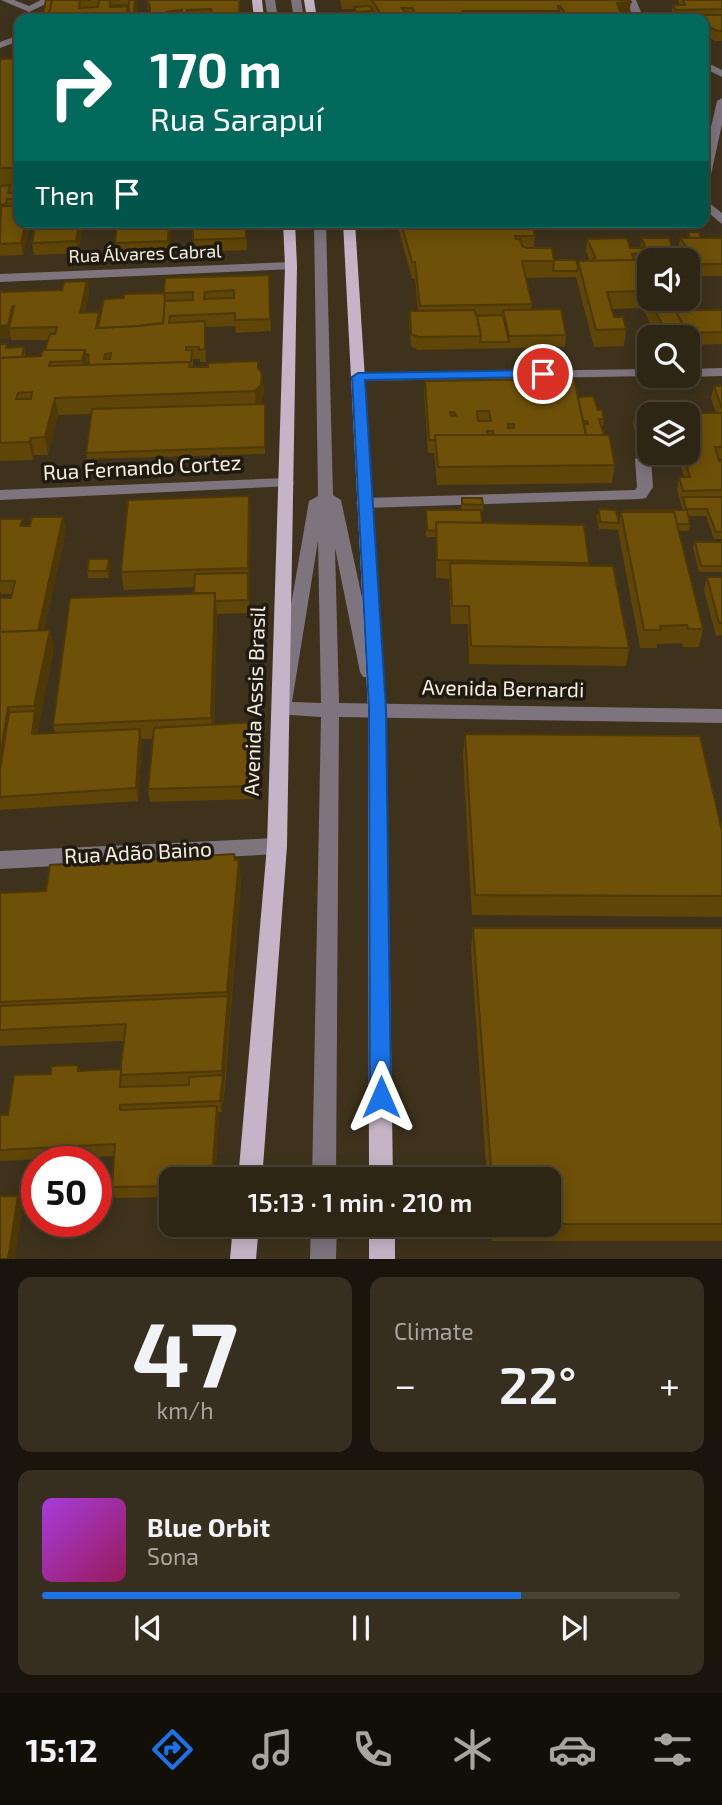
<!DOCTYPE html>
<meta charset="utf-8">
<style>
body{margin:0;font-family:"Exo 2",sans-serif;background:#362e1e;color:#f1f3f6;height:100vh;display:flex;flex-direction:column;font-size:26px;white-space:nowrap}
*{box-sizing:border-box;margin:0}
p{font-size:23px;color:#a7a5a0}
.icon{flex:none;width:38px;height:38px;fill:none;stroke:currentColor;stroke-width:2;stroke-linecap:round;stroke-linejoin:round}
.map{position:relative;height:1259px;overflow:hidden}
.drawer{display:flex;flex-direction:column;gap:18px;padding:18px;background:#19150c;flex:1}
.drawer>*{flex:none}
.guide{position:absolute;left:14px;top:14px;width:695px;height:214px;border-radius:14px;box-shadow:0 4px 18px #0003,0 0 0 2px #494334;background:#00695c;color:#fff;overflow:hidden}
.controls{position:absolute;left:637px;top:248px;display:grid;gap:14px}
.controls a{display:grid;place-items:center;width:63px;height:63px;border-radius:14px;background:#2e2615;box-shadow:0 4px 18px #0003,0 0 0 2px #494334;font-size:35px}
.speed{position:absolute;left:21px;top:1146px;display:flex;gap:14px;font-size:35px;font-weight:700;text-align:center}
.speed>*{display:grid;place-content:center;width:91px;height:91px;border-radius:50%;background:#2e2615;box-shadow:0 4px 18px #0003,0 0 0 2px #494334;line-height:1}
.speed .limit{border:10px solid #d22;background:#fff;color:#111}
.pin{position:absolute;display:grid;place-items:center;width:60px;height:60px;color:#fff;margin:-30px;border:4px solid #fff;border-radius:50%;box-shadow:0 2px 7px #0007}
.me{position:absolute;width:77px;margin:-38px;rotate:0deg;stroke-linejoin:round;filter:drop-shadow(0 0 5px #0008)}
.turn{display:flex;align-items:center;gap:24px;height:147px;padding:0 21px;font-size:32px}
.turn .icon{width:91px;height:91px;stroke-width:2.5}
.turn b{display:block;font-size:49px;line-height:60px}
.then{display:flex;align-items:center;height:66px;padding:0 21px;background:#0003;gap:14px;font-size:26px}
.big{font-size:52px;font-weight:600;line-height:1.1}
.drawer .card{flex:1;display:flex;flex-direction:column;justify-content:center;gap:10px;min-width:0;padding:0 24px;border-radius:14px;background:#362e1e}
.drawer .dial{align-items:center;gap:0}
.dial b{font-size:91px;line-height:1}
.song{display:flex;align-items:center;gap:21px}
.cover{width:84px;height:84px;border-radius:10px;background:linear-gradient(135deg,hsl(280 70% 55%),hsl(330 70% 35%))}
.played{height:7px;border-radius:4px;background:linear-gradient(90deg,#1a73e8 75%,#494334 75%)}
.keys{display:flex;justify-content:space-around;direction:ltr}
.heat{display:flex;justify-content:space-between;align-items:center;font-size:38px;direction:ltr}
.drawer .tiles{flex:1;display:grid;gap:18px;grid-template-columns:1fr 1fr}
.card:last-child{grid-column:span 2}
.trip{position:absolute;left:159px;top:1167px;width:402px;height:70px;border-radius:14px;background:#2e2615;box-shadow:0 4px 18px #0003,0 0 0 2px #494334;font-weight:600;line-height:70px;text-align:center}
.tab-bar{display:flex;height:112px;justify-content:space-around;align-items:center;background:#120f08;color:#a7a5a0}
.tab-bar .icon{width:49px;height:49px}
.tab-bar .on{color:#1a73e8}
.tab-bar b{font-size:32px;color:#f1f3f6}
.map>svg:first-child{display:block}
</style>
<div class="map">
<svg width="722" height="1259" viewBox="0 0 722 1259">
<rect width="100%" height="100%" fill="#3e321c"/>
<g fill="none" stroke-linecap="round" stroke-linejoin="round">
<g fill="#7d747e" fill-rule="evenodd">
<path d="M1 0H14L29 6 41 0H54L29 12Z"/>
<path d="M265 0H275L278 19H268Z"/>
<path d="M291 0H301L304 19H294Z"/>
<path d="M626 0H636L644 19H634Z"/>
<path d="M19 35V41L0 48V42Z"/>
<path d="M704 61 722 70V77L704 68Z"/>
<path d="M722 98V124L710 179 704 182V157L717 101Z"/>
<path d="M704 199 722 213V224L704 209Z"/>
<path d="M314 222H326L333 495 341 500 378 672 375 677H363L360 672 335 548 339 703 722 709V723L339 717 336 1180H312L321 717 275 714 273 709 309 501 318 496ZM318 541 321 703 292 702Z"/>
<path d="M291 262 295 263V269L0 282V274Z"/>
<path d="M722 368V376L688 377 684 376H688V369Z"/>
<path d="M649 369V376H653L358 381 351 377 358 373Z"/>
<path d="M643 454 651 459 653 487 646 498 640 499 364 508 356 503 364 498 635 490 637 487 635 459Z"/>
<path d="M286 478 294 483 292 486 0 500V490Z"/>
<path d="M277 838 284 840 287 846 284 852 277 854 0 869V851Z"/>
<path d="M311 1225H337L336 1259H310Z"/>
</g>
<g fill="#c5b4c7" fill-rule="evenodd">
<path d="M252 0H262L264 19H254Z"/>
<path d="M304 0H314L317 19H307Z"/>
<path d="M283 222H295L297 266 287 846 262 1180H238L267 846 285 266Z"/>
<path d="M343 222H355L386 709 393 1180H369L368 709Z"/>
<path d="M233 1225H259L256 1259H230Z"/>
<rect x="369" y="1225" width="26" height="34"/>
</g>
</g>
<g fill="#5f4507">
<path d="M46 0H137L138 8 137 19H42Z"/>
<path d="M147 0H239L216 16 214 17V19H150Z"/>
<path d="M340 0H630L629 15 645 19H354V9H342Z"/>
<path d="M678 0H722V41H715L704 35V19H673L671 16 673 5H680Z"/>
<path d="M19 58V222H31L23 255 0 256V62Z"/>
<path d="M36 222H83L78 253 34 255 32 243Z"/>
<path d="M117 222H171L170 253 116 255 115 243Z"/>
<path d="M246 222 247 250 194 252 193 240Z"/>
<path d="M398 222H532L535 236 534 248 554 260 578 267V261H590L586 251 587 239 630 248H640L642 238 673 250 678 249 680 238H687L688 232 701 238H722V276H696L693 267 688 268V261H649V277L645 265H642L645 279H649V299H666L667 302 678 310H722V344L688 345V338H657L643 308 612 309 614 317 626 329 624 346 594 347 576 277 526 278 532 304 531 309 566 335 565 347 418 350 411 346 409 323 410 311H418L415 279H412L398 227Z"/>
<path d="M541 222H608V226H542Z"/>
<path d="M639 222H682L681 224H639Z"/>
<path d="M269 275 271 331 236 333 235 326 206 327V362H200V359H193V367H208L258 361 259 369 262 374 264 392 262 403 260 405 266 411 265 454 87 459 86 453 92 414 58 415 48 455H34L33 460 0 461V344L8 348 24 347 25 354V357L41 356 45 350 48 340H11L0 292 62 290 87 281 89 293 85 313 100 318 124 298 164 293Z"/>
<path d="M425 381 578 397 598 410 604 419 603 426H601L615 465 612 483 437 485 434 453H428L424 394Z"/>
<path d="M714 386H722V459H718L719 461H722V539H714L706 516H688L690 524 689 531H679L703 629 699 647H683L682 643 657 644V648H640L618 530 599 529 597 516 599 509 619 523 621 512H625V510H683L677 490 679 477H684L677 453H688L716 413 711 398Z"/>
<path d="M634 418H649V442H638L633 425Z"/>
<path d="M249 496 251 513 249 613 217 614 214 725 257 735 254 799 150 802 148 789 153 739H142L138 801 0 810V598H11L12 594H1L0 591V519L25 526H30L63 517 66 530 44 630H50L54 648 37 734 55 733 53 725 194 593 195 587 124 590 121 572Z"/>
<path d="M462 498 483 505V511H481L482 523 589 563V565L629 648 626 666 469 664 468 624H451L449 579 436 578V537H426V516L461 510Z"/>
<path d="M695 542H722V572H699L693 548Z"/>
<path d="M109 559 111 565 109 578H88L87 571Z"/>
<path d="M707 577H722V635L716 636 704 590Z"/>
<path d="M465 734 722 831V917L472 915 463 756Z"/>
<path d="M235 860 241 880 225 1087 222 1112H218L219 1117 215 1180H172V1197L115 1198 112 1187 114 1156 0 1161V1115H8L51 1074 78 1065 80 1071 121 1069 124 1041 0 1046V893L46 891Z"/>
<path d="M473 928H722V1241H492L491 1225H550V1180H487L471 949Z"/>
</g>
<g fill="#4d3806">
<path d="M135 0H137L138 8 137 19H133Z"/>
<path d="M631 2 628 19H620L621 13 617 3Z"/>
<path d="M26 222H31L23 255 21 243Z"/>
<path d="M79 222H83L78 253 76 241Z"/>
<path d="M169 222H171L170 253 168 241Z"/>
<path d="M696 255 693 267 688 268V261H681L682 257Z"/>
<path d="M87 281 89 293 82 325 80 313Z"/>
<path d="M12 307 15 319 9 328 11 338 0 339V326Z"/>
<path d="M205 321 206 334V362L205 349Z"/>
<path d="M85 350 88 367 85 378 82 361Z"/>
<path d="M262 374 264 392 262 403 256 408 255 391Z"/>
<path d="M55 398 58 415 48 455 45 437Z"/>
<path d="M31 438 34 455 33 460 29 442Z"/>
<path d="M249 496 251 513 249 613 248 568Z"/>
<path d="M63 517 66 530 40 649 37 636Z"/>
<path d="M109 559 111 565 109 578 107 571Z"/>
<path d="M215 593 217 614 213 736 211 718Z"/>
<path d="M50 630 54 648 35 747 32 734 35 711 34 706Z"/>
<path d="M8 707 13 725 0 781V757Z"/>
<path d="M256 722 257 735 254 799 253 786Z"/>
<path d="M140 729 142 742 138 801 136 788Z"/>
<path d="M239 859 241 880 222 1112 220 1101 223 1075 222 1071 227 992Z"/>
<path d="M217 1106 219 1117 215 1180H212Z"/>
<path d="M18 1196 23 1207 15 1259H8Z"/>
</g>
<g fill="#6e5008" stroke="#4d3806" stroke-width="2" fill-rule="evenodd">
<path d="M46 0H52L48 19H42Z"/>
<path d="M52 0H91H80L79 8 98 7 99 0H120H110V7L128 6 125 17 48 19Z"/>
<path d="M129 0H135L133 19H127L129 11 128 6 111 7V5H129Z"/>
<path d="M148 0H239L240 19H216V16L213 17V19H150V8ZM211 9 212 13 187 14V10ZM182 10V14L167 15V12Z"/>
<path d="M372 0H630L631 2 617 3 621 13H615L624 16 637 14 645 19H602L599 15 605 13H583L582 19H419L412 8H402L410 19H384ZM558 6H560L565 13 564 16 463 17 462 11H559Z"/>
<path d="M683 0H722V9L676 10 673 5H685Z"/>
<path d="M370 6 373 11 356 12 354 7Z"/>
<path d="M679 15H722V31H717L704 24V19H682Z"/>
<path d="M19 58V168H0V62L1 59Z"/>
<path d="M10 185 8 193H19V191V199H7L6 204 0 205V186Z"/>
<path d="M1 206H19V222H26L21 243 0 244Z"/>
<path d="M36 222H79L76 241 32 243Z"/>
<path d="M117 222H169L168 241 115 243Z"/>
<path d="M193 222H246V238L193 240Z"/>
<path d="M401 222H532L535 236H515L516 239H520L522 246 527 248H552L554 261H522L532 304 420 306 415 262H412Z"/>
<path d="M688 232H699L701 238H690Z"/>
<path d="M627 238 630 248H641L645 247 642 238H669L673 250 688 249 680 238H722V264H699L696 255 682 257 684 261H650L647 253 632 254 634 260 594 261 593 258H596L587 239Z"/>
<path d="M554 260H576L578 267 577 271H553Z"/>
<path d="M641 260 645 277 641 279H649V298L646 291 607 292 614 317H623L626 329 596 330 578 261Z"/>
<path d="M269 275 270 319 235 320V313L170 316 169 323 205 321V349L199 350V347H186V350H192L191 362H190L89 365 88 354H85V350H45L50 334H55L57 327 9 328 14 306 12 307 8 325 0 326V292L62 290 64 282 87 281 80 313 99 312 96 328 137 326 163 323 164 301 193 300V292L164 293 165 278ZM234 290V298L204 299 205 292ZM111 353 110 359H104L105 354Z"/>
<path d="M164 293 165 299 163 323 137 326 98 328 104 299 124 298V294Z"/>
<path d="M650 299H666L667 302H671L685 328 664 329Z"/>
<path d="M672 303H676L678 310H675Z"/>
<path d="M561 309 566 335 509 336 503 310Z"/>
<path d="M474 310 477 317 481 336 419 337 411 334 410 311Z"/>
<path d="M675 310H722V332L684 333 685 328Z"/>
<path d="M503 315 509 342H480L481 336 477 316Z"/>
<path d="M0 344H7L6 348 24 347 22 357 0 358Z"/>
<path d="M43 350H85L82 361 50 362 49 366 190 362 189 367H208V363L258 361V367L262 374 261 385 255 391 55 398 45 437 31 438 29 442 0 443V358L41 356ZM32 392 31 399H16L18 393Z"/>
<path d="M574 379 586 435H494L493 431H487L488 435H435V440H429L425 381ZM477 411H489L491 421H478ZM450 412H454L456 416H451ZM508 424H514V428H508Z"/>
<path d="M714 386H722V409Z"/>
<path d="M593 396 598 410H602L604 419H599L604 435H586L584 424H588L587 421H583L578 397Z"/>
<path d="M265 404V447L86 453 92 409Z"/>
<path d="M687 413H722V447H715L719 461H722V490L683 491 679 477H690L683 453H688V415H683Z"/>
<path d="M634 418H649V435H639Z"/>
<path d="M435 435H609L615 465 438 467Z"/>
<path d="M249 496 248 568 121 572 128 500Z"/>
<path d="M683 497H722V532H716L707 509H686Z"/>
<path d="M462 498H482L483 505 462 504Z"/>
<path d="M599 509 616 510 619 523 600 522Z"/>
<path d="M426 510H481L482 523 436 522V531L427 530Z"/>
<path d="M625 510H687L690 524H677L674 512H626Z"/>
<path d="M621 512H674L703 629H688L687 625 660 626 661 630H644Z"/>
<path d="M32 517H63L38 631 0 632V598H11L15 581H0V519H23L20 526H30Z"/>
<path d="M436 522 584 525 589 563 437 560Z"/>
<path d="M695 542H722V566H701Z"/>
<path d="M89 559H109L107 571H87Z"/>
<path d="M450 563 613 566 629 648 471 646 469 606H452Z"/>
<path d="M248 573V600L215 601V593H194L195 574Z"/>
<path d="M707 577H722V623H719Z"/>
<path d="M215 593 211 718 53 725 70 598Z"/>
<path d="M50 630 34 706 8 707 0 757V632Z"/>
<path d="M35 711 32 734 140 729 136 788 0 797V770L9 712Z"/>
<path d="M256 722 253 786 148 789 154 728Z"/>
<path d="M465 734 700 736 722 831V896L475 895Z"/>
<path d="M234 854 235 860 239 859 227 992 0 1002V893L46 891 50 865Z"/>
<path d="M473 928H722V1224H550V1180H492Z"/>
<path d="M228 996 222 1071 120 1075 126 1024 0 1030V1006Z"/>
<path d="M78 1065V1071L121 1069 120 1087 189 1085V1077L223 1075 220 1101 120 1105V1110L217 1106 212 1180H172V1186L112 1187 115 1144 0 1150V1115H8L14 1075 51 1074V1066Z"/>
<path d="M0 1196H18L8 1259H0Z"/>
</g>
<path fill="#1a73e8" stroke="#114b97" stroke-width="2" d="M543 370 548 372V377L365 380 386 709 391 1097 388 1104 381 1107 373 1104 370 1097 369 709 352 377 358 373Z"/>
<g text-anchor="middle" stroke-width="7" stroke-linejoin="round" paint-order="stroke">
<g font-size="18" fill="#f6eee1" stroke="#201b11">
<text transform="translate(145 254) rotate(-2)" y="6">Rua Álvares Cabral</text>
</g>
<g font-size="21" fill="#f6eee1" stroke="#201b11">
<text transform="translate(142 468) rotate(-3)" y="7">Rua Fernando Cortez</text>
<text transform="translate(503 689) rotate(1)" y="7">Avenida Bernardi</text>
<text transform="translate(255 701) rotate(-88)" y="7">Avenida Assis Brasil</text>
<text transform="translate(138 853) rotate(-3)" y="7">Rua Adão Baino</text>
</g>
</g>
</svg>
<div class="controls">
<a><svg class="icon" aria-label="sound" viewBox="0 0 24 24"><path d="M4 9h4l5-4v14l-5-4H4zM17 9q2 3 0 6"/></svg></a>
<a><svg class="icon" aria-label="search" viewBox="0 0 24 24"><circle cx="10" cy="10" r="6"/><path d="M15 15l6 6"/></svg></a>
<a><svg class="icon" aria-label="layers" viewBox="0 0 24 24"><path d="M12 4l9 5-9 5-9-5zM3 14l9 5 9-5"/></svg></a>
</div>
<div class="speed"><div class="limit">50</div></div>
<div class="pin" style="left:543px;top:374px;background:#d93025"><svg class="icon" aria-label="arrive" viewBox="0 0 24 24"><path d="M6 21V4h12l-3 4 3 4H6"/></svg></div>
<svg class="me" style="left:381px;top:1097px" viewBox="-20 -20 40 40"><path d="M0-17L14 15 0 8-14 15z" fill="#1a73e8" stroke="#fff" stroke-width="4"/></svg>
<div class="trip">15:13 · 1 min · 210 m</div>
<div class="guide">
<div class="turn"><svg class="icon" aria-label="right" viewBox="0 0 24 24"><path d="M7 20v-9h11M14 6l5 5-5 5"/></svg><div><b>170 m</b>Rua Sarapuí</div></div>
<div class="then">Then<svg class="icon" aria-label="arrive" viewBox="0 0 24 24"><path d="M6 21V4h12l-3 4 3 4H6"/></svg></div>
</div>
</div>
<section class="drawer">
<div class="tiles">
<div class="card dial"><b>47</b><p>km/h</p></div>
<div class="card"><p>Climate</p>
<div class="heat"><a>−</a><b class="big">22°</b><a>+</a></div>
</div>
<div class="card">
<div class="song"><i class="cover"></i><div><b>Blue Orbit</b><p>Sona</p></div></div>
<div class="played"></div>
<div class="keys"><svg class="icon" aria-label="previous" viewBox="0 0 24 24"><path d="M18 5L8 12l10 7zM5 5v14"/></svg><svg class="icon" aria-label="pause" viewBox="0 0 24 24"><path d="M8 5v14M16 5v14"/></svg><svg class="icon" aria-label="next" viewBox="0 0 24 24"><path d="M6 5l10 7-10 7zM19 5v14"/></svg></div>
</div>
</div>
</section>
<nav class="tab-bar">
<b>15:12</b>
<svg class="icon on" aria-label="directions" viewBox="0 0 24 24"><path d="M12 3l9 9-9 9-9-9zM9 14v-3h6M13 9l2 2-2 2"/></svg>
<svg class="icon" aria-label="music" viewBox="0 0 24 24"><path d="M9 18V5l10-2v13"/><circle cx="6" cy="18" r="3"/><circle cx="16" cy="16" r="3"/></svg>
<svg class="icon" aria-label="phone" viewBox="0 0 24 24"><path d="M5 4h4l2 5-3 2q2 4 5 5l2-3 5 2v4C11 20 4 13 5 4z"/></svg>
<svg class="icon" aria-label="climate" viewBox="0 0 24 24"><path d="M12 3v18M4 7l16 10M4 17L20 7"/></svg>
<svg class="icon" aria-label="car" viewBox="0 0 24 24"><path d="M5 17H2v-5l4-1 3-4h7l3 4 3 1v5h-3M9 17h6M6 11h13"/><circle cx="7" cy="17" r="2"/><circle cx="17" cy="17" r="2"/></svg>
<svg class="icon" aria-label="filters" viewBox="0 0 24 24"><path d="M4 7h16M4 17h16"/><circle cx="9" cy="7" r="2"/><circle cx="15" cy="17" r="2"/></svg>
</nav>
